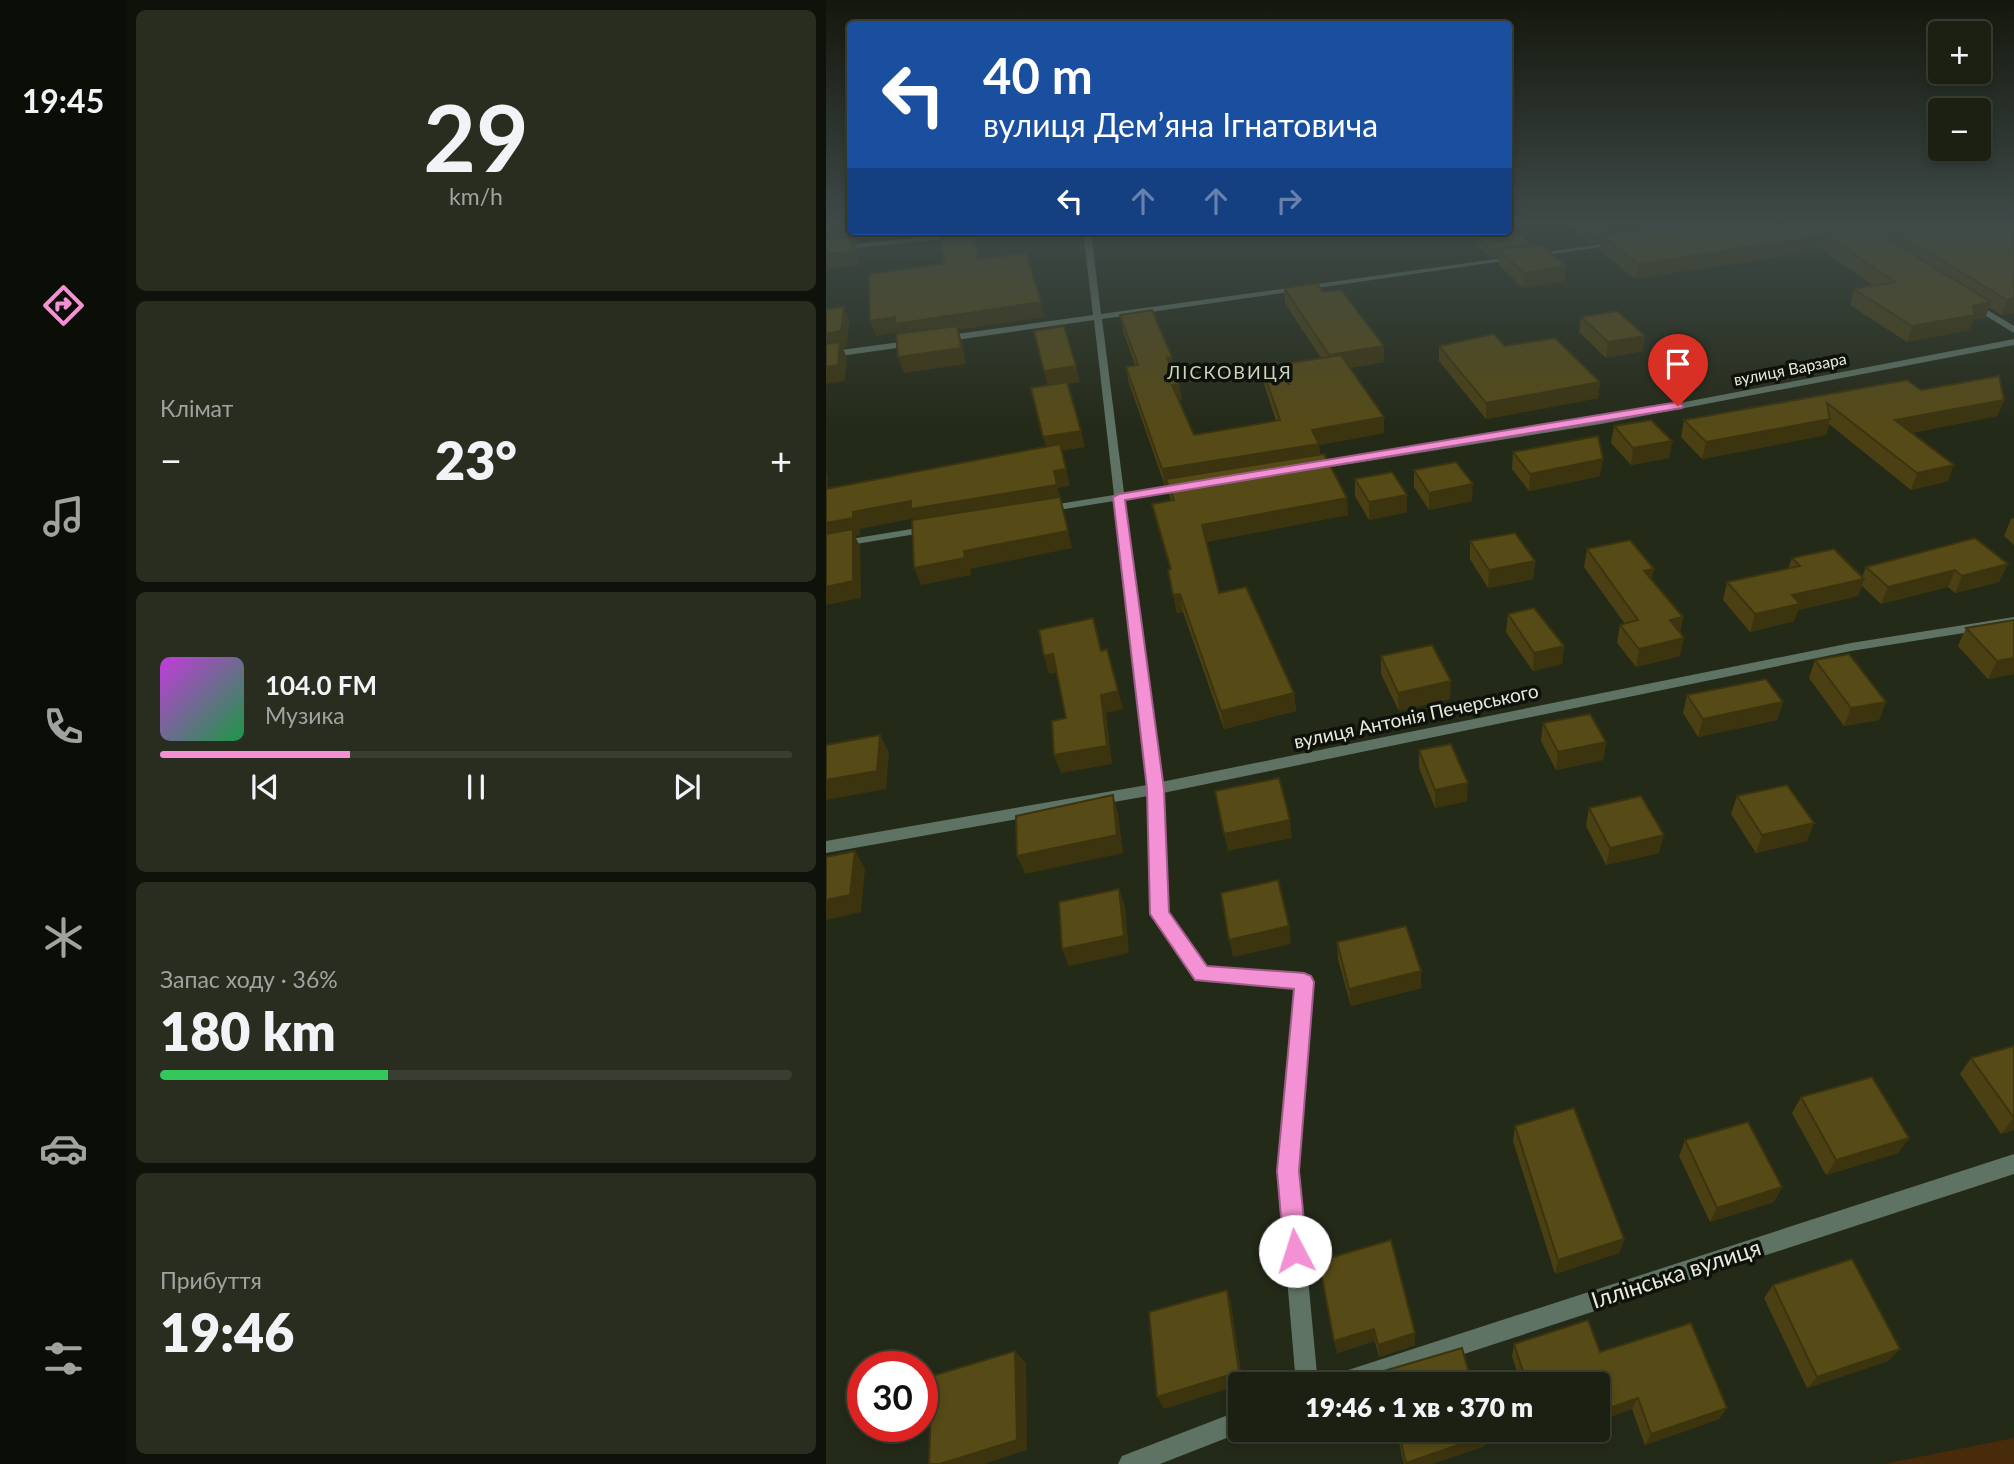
<!DOCTYPE html>
<html lang="uk">
<meta charset="utf-8">
<style>
body{margin:0;font-family:Lato,sans-serif;background:#282d20;color:#f1f3f6;height:100vh;display:flex;flex-direction:column;font-size:26px;white-space:nowrap}
*{box-sizing:border-box;margin:0}
p{font-size:23px;color:#a0a39f}
.icon{flex:none;width:38px;height:38px;fill:none;stroke:currentColor;stroke-width:2;stroke-linecap:round;stroke-linejoin:round}
.map{position:relative;flex:1;overflow:hidden}
.sheet{display:flex;flex-direction:column;gap:10px;padding:10px;background:#0f120a;width:700px}
.sheet>*{flex:none}
.hud{position:absolute;left:21px;top:21px;width:665px;height:214px;border-radius:7px;box-shadow:0 4px 10px #0003,0 0 0 2px #393e32;background:#1a4fa0;color:#fff;overflow:hidden}
.tools{position:absolute;left:1102px;top:21px;display:grid;gap:14px}
.tools a{display:grid;place-items:center;width:63px;height:63px;border-radius:7px;background:#1b2012;box-shadow:0 4px 10px #0003,0 0 0 2px #393e32;font-size:35px}
.speed{position:absolute;left:21px;top:1351px;display:flex;gap:14px;font-size:35px;font-weight:700;text-align:center}
.speed>*{display:grid;place-content:center;width:91px;height:91px;border-radius:50%;background:#1b2012;box-shadow:0 4px 10px #0003,0 0 0 2px #393e32;line-height:1}
.speed .limit{border:10px solid #d22;background:#fff;color:#111}
.pin{position:absolute;display:grid;place-items:center;width:60px;height:60px;color:#fff;margin:-72px -30px;border-radius:50% 50% 50% 0;rotate:-45deg;box-shadow:0 0 7px #0007}
.pin .icon{rotate:45deg}
.me{position:absolute;width:77px;margin:-38px;rotate:355deg;stroke-linejoin:round;filter:drop-shadow(0 0 5px #0008)}
.turn{display:flex;align-items:center;gap:24px;height:147px;padding:0 21px;font-size:32px}
.turn .icon{width:91px;height:91px;stroke-width:2.5}
.turn b{display:block;font-size:49px;line-height:60px}
.lanes{display:flex;align-items:center;height:66px;padding:0 21px;background:#0003;justify-content:center;gap:35px;direction:ltr}
.lanes .off{opacity:.35}
.big{font-size:52px;font-weight:800;line-height:1.1}
.sheet .card{flex:1;display:flex;flex-direction:column;justify-content:center;gap:10px;min-width:0;padding:0 24px;border-radius:10px;background:#282d20}
.sheet .dial{align-items:center;gap:0}
.dial b{font-size:91px;line-height:1}
.song{display:flex;align-items:center;gap:21px}
.cover{width:84px;height:84px;border-radius:10px;background:linear-gradient(135deg,hsl(290 70% 55%),hsl(140 70% 35%))}
.played{height:7px;border-radius:4px;background:linear-gradient(90deg,#f491d4 30%,#393e32 30%)}
.keys{display:flex;justify-content:space-around;direction:ltr}
.heat{display:flex;justify-content:space-between;align-items:center;font-size:38px;direction:ltr}
.charge{height:10px;border-radius:5px;background:linear-gradient(90deg,#34c759 36%,#393e32 0)}
.trip{position:absolute;left:402px;top:1372px;width:382px;height:70px;border-radius:7px;background:#1b2012;box-shadow:0 4px 10px #0003,0 0 0 2px #393e32;font-weight:800;line-height:70px;text-align:center}
main{display:flex;flex:1;min-height:0}
.tabs{display:flex;flex-direction:column;width:126px;justify-content:space-around;align-items:center;background:#0b0d07;color:#a0a39f}
.tabs .icon{width:49px;height:49px}
.tabs .selected{color:#f491d4}
.tabs b{font-size:32px;color:#f1f3f6}
.map>svg:first-child{display:block}
</style>
<main>
<nav class="tabs">
<b>19:45</b>
<svg class="icon selected" aria-label="directions" viewBox="0 0 24 24"><path d="M12 3l9 9-9 9-9-9zM9 14v-3h6M13 9l2 2-2 2"/></svg>
<svg class="icon" aria-label="music" viewBox="0 0 24 24"><path d="M9 18V5l10-2v13"/><circle cx="6" cy="18" r="3"/><circle cx="16" cy="16" r="3"/></svg>
<svg class="icon" aria-label="phone" viewBox="0 0 24 24"><path d="M5 4h4l2 5-3 2q2 4 5 5l2-3 5 2v4C11 20 4 13 5 4z"/></svg>
<svg class="icon" aria-label="climate" viewBox="0 0 24 24"><path d="M12 3v18M4 7l16 10M4 17L20 7"/></svg>
<svg class="icon" aria-label="car" viewBox="0 0 24 24"><path d="M5 17H2v-5l4-1 3-4h7l3 4 3 1v5h-3M9 17h6M6 11h13"/><circle cx="7" cy="17" r="2"/><circle cx="17" cy="17" r="2"/></svg>
<svg class="icon" aria-label="filters" viewBox="0 0 24 24"><path d="M4 7h16M4 17h16"/><circle cx="9" cy="7" r="2"/><circle cx="15" cy="17" r="2"/></svg>
</nav>
<section class="sheet">
<div class="card dial"><b>29</b><p>km/h</p></div>
<div class="card"><p>Клімат</p>
<div class="heat"><a>−</a><b class="big">23°</b><a>+</a></div>
</div>
<div class="card">
<div class="song"><i class="cover"></i><div><b>104.0 FM</b><p>Музика</p></div></div>
<div class="played"></div>
<div class="keys"><svg class="icon" aria-label="previous" viewBox="0 0 24 24"><path d="M18 5L8 12l10 7zM5 5v14"/></svg><svg class="icon" aria-label="pause" viewBox="0 0 24 24"><path d="M8 5v14M16 5v14"/></svg><svg class="icon" aria-label="next" viewBox="0 0 24 24"><path d="M6 5l10 7-10 7zM19 5v14"/></svg></div>
</div>
<div class="card"><p>Запас ходу · 36%</p><b class="big">180 km</b><div class="charge"></div></div>
<div class="card"><p>Прибуття</p><b class="big">19:46</b></div>
</section>
<div class="map">
<svg width="1188" height="1464" viewBox="0 0 1188 1464">
<rect width="100%" height="100%" fill="#242a18"/>
<path fill="#472b0a" d="M1188 1438V1464H1058Z"/>
<g fill="none" stroke-linecap="round" stroke-linejoin="round">
<g fill="#5f7364" fill-rule="evenodd">
<path d="M156 231H182L178 233 0 251V247Z"/>
<path d="M257 231H265L275 314 792 242 796 244 276 319 298 493 359 484 364 487 359 490 299 500 335 782 1025 643 1188 617V625L1025 651 337 793 341 912 381 967 478 975 484 977 487 982 472 1172 492 1384H470L452 1172 469 989 370 979 325 914 322 796 0 853V841L321 785 288 501 220 512 214 509 220 506 288 495 268 320 116 342 112 339 116 336 267 315Z"/>
<path d="M1145 300 1188 326V333L1142 305 1141 303Z"/>
<path d="M1188 339V345L775 424 486 470 481 467 486 464 775 418Z"/>
<path d="M89 340 93 343 92 345 0 358V352Z"/>
<path d="M104 526 108 527V531L0 549V543Z"/>
<path d="M1188 1154V1174L546 1384H502L505 1376 513 1373Z"/>
<path d="M415 1410V1430H421L334 1464H292L296 1456Z"/>
</g>
</g>
<g fill="#4a4013">
<path d="M741 224H1188V313L1175 315 1163 307 1159 318 1147 320 1143 330 1081 342 1024 305 1028 289 1048 286 996 250 809 279 774 250 775 242 765 243Z"/>
<path d="M644 231 705 244V246L740 266 738 281 697 288 673 265V256L664 257 644 239Z"/>
<path d="M458 288 497 292 558 346V362L524 368 558 417V433L493 445 494 455 522 515 380 542 393 593 468 693 470 711 398 729 357 612 351 613 342 570 344 569 330 521 326 504 345 501 341 485 339 486 303 383 300 367 309 365 297 331 294 315 349 373H348L356 400 353 401 368 435 450 421 438 384 436 368 495 358 459 303Z"/>
<path d="M755 317 817 351 780 358 753 332Z"/>
<path d="M613 346H679L774 382 772 398 660 419 613 361Z"/>
<path d="M1095 390 1178 400 1171 416 1085 433 1122 481 1085 490 1003 424 1000 435 876 459 855 437 858 420Z"/>
<path d="M788 426 846 441 843 458 805 465 785 443Z"/>
<path d="M687 452 774 476 703 491 686 469Z"/>
<path d="M588 470 646 501 603 510 588 487Z"/>
<path d="M529 479 581 495V512L543 520 529 496Z"/>
<path d="M1188 518V545L1178 536 1185 519Z"/>
<path d="M1149 538 1173 582 1129 593 1122 587 1055 604 1036 586 1032 596 972 610 968 621 924 632 897 600 901 582 962 569 966 558 1036 577 1040 567Z"/>
<path d="M644 541 709 561 707 579 662 588 644 559Z"/>
<path d="M761 549 826 581 857 617 854 632V656L810 667 791 643 794 625 799 624 758 567Z"/>
<path d="M682 614 738 646 736 664 707 671 680 632Z"/>
<path d="M1188 620V674L1162 679 1132 646 1140 628Z"/>
<path d="M555 656 624 699 573 711 555 674Z"/>
<path d="M989 660 1053 720 1018 726 983 678Z"/>
<path d="M861 695 957 702 951 720 872 737 857 713Z"/>
<path d="M717 723 780 742 777 760 730 770 715 741Z"/>
<path d="M593 750 641 801 609 808 593 768Z"/>
<path d="M911 796 981 841 930 853 905 814Z"/>
<path d="M763 808 833 853 780 865 760 826Z"/>
<path d="M511 942 595 971V988L525 1006 512 959Z"/>
<path d="M1188 1046V1130L1175 1134 1134 1074 1145 1058Z"/>
<path d="M975 1097 1083 1138 1072 1153 1000 1175 966 1113Z"/>
<path d="M689 1126 798 1239 793 1253 729 1274 687 1141Z"/>
<path d="M859 1140 956 1187 948 1202 884 1222 853 1156Z"/>
<path d="M493 1261 589 1345 553 1357 549 1341 511 1353Z"/>
<path d="M947 1285 1062 1361 981 1388 938 1298Z"/>
<path d="M688 1344 901 1408 893 1419 819 1445 806 1409 772 1421V1384H695L686 1356Z"/>
<path d="M570 1430H659L661 1435 659 1446 605 1464H578Z"/>
<path d="M709 1430H746L712 1441Z"/>
</g>
<g fill="#3c340f">
<path d="M801 224H902L776 236 775 242 765 243 767 229Z"/>
<path d="M24 228V231H30L31 233V241H28L31 250 32 265 0 269V230Z"/>
<path d="M148 231H149L151 238 156 273 152 259Z"/>
<path d="M1000 235 996 250 809 279 812 264Z"/>
<path d="M705 244V251L673 250V256L664 257V250Z"/>
<path d="M740 266 738 281 697 288 698 273Z"/>
<path d="M1188 298V313L1175 315 1181 300Z"/>
<path d="M215 302 219 317 132 330 136 341 140 364 78 373 72 357 75 339 72 332 50 336 44 321Z"/>
<path d="M1165 302 1159 318 1147 320 1143 330 1081 342 1086 326 1147 306Z"/>
<path d="M18 307 23 322 21 346 17 348 21 358 19 381 0 384V334Z"/>
<path d="M819 336 817 351 780 358 782 342Z"/>
<path d="M558 346V362L504 371 503 355Z"/>
<path d="M346 357 349 373 344 374 341 358Z"/>
<path d="M250 366 254 382 222 387 218 371Z"/>
<path d="M774 382 772 398 660 419V403Z"/>
<path d="M353 384 356 400 349 401 346 385Z"/>
<path d="M1178 400 1171 416 1063 437 1069 420Z"/>
<path d="M558 417V433L493 445 494 461 340 479 341 485 339 486 336 469 486 430Z"/>
<path d="M1004 419 1000 435 876 459 880 442Z"/>
<path d="M255 431 259 447 236 451 244 486 232 488 246 548 144 569 145 575 95 585 88 568 92 525 89 518 34 529V535L29 536 34 546 35 598 0 605V523L27 512 222 454 217 437Z"/>
<path d="M846 441 843 458 805 465 807 448Z"/>
<path d="M777 459 774 476 703 491 704 474Z"/>
<path d="M1128 465 1122 481 1085 490 1091 473Z"/>
<path d="M0 471 2 476 1 507 0 504Z"/>
<path d="M647 484 646 501 603 510V493Z"/>
<path d="M581 495V512L543 520V502Z"/>
<path d="M521 498 522 515 379 542 376 525Z"/>
<path d="M709 561 707 579 662 588 663 570Z"/>
<path d="M1182 564 1173 582 1129 593 1136 576Z"/>
<path d="M828 569 824 587 818 571Z"/>
<path d="M1129 570 1122 587 1055 604 1062 587Z"/>
<path d="M1038 579 1032 596 972 610 968 621 924 632 929 614 966 595Z"/>
<path d="M354 594 357 612 351 613 347 595Z"/>
<path d="M857 617 853 635 844 620Z"/>
<path d="M858 638 854 656 810 667 813 649Z"/>
<path d="M738 646 736 664 707 671 708 653Z"/>
<path d="M281 649 297 709 280 713 286 764 235 773 228 755 275 695Z"/>
<path d="M227 654 233 672 223 674 218 656Z"/>
<path d="M1188 658V674L1162 679 1171 661Z"/>
<path d="M625 681 624 699 573 711 572 693Z"/>
<path d="M468 693 470 711 398 729 395 711Z"/>
<path d="M957 702 951 720 872 737 877 719Z"/>
<path d="M1060 702 1053 720 1018 726 1025 708Z"/>
<path d="M54 735 63 753 60 789 0 800V780Z"/>
<path d="M780 742 777 760 730 770 732 752Z"/>
<path d="M642 783 641 801 609 808V790Z"/>
<path d="M287 795 292 813 297 853 199 874 191 856Z"/>
<path d="M464 820 466 838 402 851 398 834Z"/>
<path d="M988 823 981 841 930 853 936 835Z"/>
<path d="M838 835 833 853 780 865 784 848Z"/>
<path d="M29 851 39 869 35 912 0 920V900Z"/>
<path d="M293 889 299 907 303 953 243 966 236 949Z"/>
<path d="M463 926 465 944 407 957 403 940Z"/>
<path d="M595 971V988L525 1006 523 989Z"/>
<path d="M1188 1118V1130L1175 1134Z"/>
<path d="M1083 1138 1072 1153 1000 1175 1010 1160Z"/>
<path d="M956 1187 948 1202 884 1222 891 1208Z"/>
<path d="M798 1239 793 1253 729 1274 732 1260Z"/>
<path d="M401 1290 405 1303 417 1384 338 1409 331 1397Z"/>
<path d="M548 1329 549 1341 511 1353 508 1341Z"/>
<path d="M589 1333V1345L553 1357 552 1345Z"/>
<path d="M1074 1349 1062 1361 981 1388 991 1377Z"/>
<path d="M189 1351 200 1363 201 1450 158 1464H114Z"/>
<path d="M812 1398 806 1409 772 1421V1412Z"/>
<path d="M901 1408 893 1419 819 1445 825 1434Z"/>
<path d="M719 1430H746L712 1441 716 1431Z"/>
<path d="M661 1435 659 1446 605 1464H580V1463Z"/>
</g>
<g fill="#564a16" stroke="#3c340f" stroke-width="2">
<path d="M0 224H24V228L0 230Z"/>
<path d="M761 224H801L767 229Z"/>
<path d="M862 224H1037L1165 302 1147 306 1149 315 1086 326 1028 289 1069 282 1000 235 812 264 776 236Z"/>
<path d="M1056 224H1188V298L1181 300Z"/>
<path d="M682 226H684L705 244 664 250 644 231H682Z"/>
<path d="M115 231H148L152 259 200 253 215 302 69 324V317L44 321 43 274 118 264Z"/>
<path d="M26 237V251L0 254V239Z"/>
<path d="M715 245 740 266 698 273 673 250Z"/>
<path d="M491 283 497 292 515 290 558 346 503 355 458 288Z"/>
<path d="M18 307 15 331 0 334V309Z"/>
<path d="M326 310 346 357 341 358 353 384 346 385 368 435 454 420 436 368 450 362 462 384H463L452 365 515 355 558 417 486 430 493 444 336 469 300 367 312 365 294 315Z"/>
<path d="M791 311 819 336 782 342 755 317Z"/>
<path d="M131 326 135 348 72 357 70 334Z"/>
<path d="M238 326 250 366 218 371 208 331Z"/>
<path d="M668 334 679 346 729 338 774 382 660 403 613 346Z"/>
<path d="M14 342 12 365 0 367V344Z"/>
<path d="M1173 376 1178 400 1069 420 1128 465 1091 473 1001 403 1004 419 880 442 858 420 1081 380 1095 390Z"/>
<path d="M241 382 255 431 217 437 205 388Z"/>
<path d="M825 420 846 441 807 448 788 426Z"/>
<path d="M772 436 777 459 704 474 687 452Z"/>
<path d="M234 444 240 469 228 471 231 485 85 509V501L27 512V518L0 523V489Z"/>
<path d="M498 454 521 498 376 525 393 593 420 587 468 693 395 711 354 594 347 595 342 570 345 569 326 504 348 500 340 479Z"/>
<path d="M630 462 647 484 603 493 588 470Z"/>
<path d="M566 472 581 495 543 502 529 479Z"/>
<path d="M234 497 242 531 138 551 139 558 88 568 86 520Z"/>
<path d="M27 529V581L0 587V534Z"/>
<path d="M689 533 709 561 663 570 644 541Z"/>
<path d="M1149 538 1182 564 1136 576 1129 570 1062 587 1040 567Z"/>
<path d="M804 540 828 569 818 571 857 617 844 620 858 638 813 649 794 625 812 620 761 549Z"/>
<path d="M1008 549 1038 579 966 595 974 604 929 614 901 582 974 566 966 558Z"/>
<path d="M708 608 738 646 708 653 682 614Z"/>
<path d="M267 618 275 651 281 649 292 691 275 695 281 746 228 755 226 721 240 718 227 654 218 656 213 630Z"/>
<path d="M1188 620V658L1171 661 1140 628Z"/>
<path d="M606 645 625 681 572 693 555 656Z"/>
<path d="M1023 654 1060 702 1025 708 989 660Z"/>
<path d="M940 679 957 702 877 719 861 695Z"/>
<path d="M764 714 780 742 732 752 717 723Z"/>
<path d="M54 735 51 771 0 780V745Z"/>
<path d="M625 744 642 783 609 790 593 750Z"/>
<path d="M453 778 464 820 398 834 389 791Z"/>
<path d="M961 785 988 823 936 835 911 796Z"/>
<path d="M287 795 291 835 191 856 190 816Z"/>
<path d="M815 796 838 835 784 848 763 808Z"/>
<path d="M29 851 24 895 0 900V857Z"/>
<path d="M452 880 463 926 403 940 395 893Z"/>
<path d="M293 889 298 936 236 949 233 902Z"/>
<path d="M580 926 595 971 523 989 511 942Z"/>
<path d="M1188 1046V1118L1145 1058Z"/>
<path d="M1046 1077 1083 1138 1010 1160 975 1097Z"/>
<path d="M748 1108 798 1239 732 1260 689 1126Z"/>
<path d="M922 1122 956 1187 891 1208 859 1140Z"/>
<path d="M565 1240 589 1333 552 1345 548 1329 508 1341 493 1261Z"/>
<path d="M1026 1259 1074 1349 991 1377 947 1285Z"/>
<path d="M401 1290 413 1372 331 1397 323 1312Z"/>
<path d="M762 1320 774 1352 865 1323 901 1408 825 1434 812 1398 772 1412V1384H701L688 1344Z"/>
<path d="M636 1348 646 1384H561L558 1371Z"/>
<path d="M189 1351 191 1440 114 1464H103L106 1376Z"/>
<path d="M572 1430H659L661 1435 580 1463Z"/>
</g>
<linearGradient id="sky" x2="0" y2="1"><stop stop-color="#14170d"/><stop offset="0.52" stop-color="#3f4a48"/><stop offset="1" stop-color="#3f4a48" stop-opacity="0"/></linearGradient>
<rect width="1188" height="429" fill="url(#sky)"/>
<path fill="#f491d4" stroke="#9f5e8a" stroke-width="2" d="M852 402 858 406 856 408 299 500 338 789 343 912 381 966 478 973 485 976 488 982 473 1171 481 1251 478 1260 469 1263 461 1260 458 1251 451 1171 468 989 369 980 324 914 321 789 287 497 293 494Z"/>
<g text-anchor="middle" stroke-width="7" stroke-linejoin="round" paint-order="stroke">
<g font-size="16" fill="#e6eadf" stroke="#0f120a">
<text transform="translate(964 369) rotate(-11)" y="6">вулиця Варзара</text>
</g>
<g font-size="18" letter-spacing="2" fill="#cbd4bd" stroke="#0f120a">
<text x="404" y="379">ЛІСКОВИЦЯ</text>
</g>
<g font-size="19" fill="#e6eadf" stroke="#0f120a">
<text transform="translate(590 716) rotate(-12)" y="7">вулиця Антонія Печерського</text>
</g>
<g font-size="23" fill="#e6eadf" stroke="#0f120a">
<text transform="translate(850 1274) rotate(-18)" y="8">Іллінська вулиця</text>
</g>
</g>
</svg>
<div class="tools">
<a>+</a>
<a>−</a>
</div>
<div class="speed"><div class="limit">30</div></div>
<div class="pin" style="left:852px;top:406px;background:#d93025"><svg class="icon" aria-label="arrive" viewBox="0 0 24 24"><path d="M6 21V4h12l-3 4 3 4H6"/></svg></div>
<svg class="me" style="left:469px;top:1251px" viewBox="-20 -20 40 40"><circle r="19" fill="#fff"/><path d="M0-13L10 11 0 6-10 11z" fill="#f491d4"/></svg>
<div class="trip">19:46 · 1 хв · 370 m</div>
<div class="hud">
<div class="turn"><svg class="icon" aria-label="left" viewBox="0 0 24 24"><path d="M17 20v-9H6M10 6l-5 5 5 5"/></svg><div><b>40 m</b>вулиця Демʼяна Ігнатовича</div></div>
<div class="lanes"><svg class="icon" aria-label="left" viewBox="0 0 24 24"><path d="M17 20v-9H6M10 6l-5 5 5 5"/></svg><svg class="icon off" aria-label="ahead" viewBox="0 0 24 24"><path d="M12 20V5M6 11l6-6 6 6"/></svg><svg class="icon off" aria-label="ahead" viewBox="0 0 24 24"><path d="M12 20V5M6 11l6-6 6 6"/></svg><svg class="icon off" aria-label="right" viewBox="0 0 24 24"><path d="M7 20v-9h11M14 6l5 5-5 5"/></svg></div>
</div>
</div>
</main>
